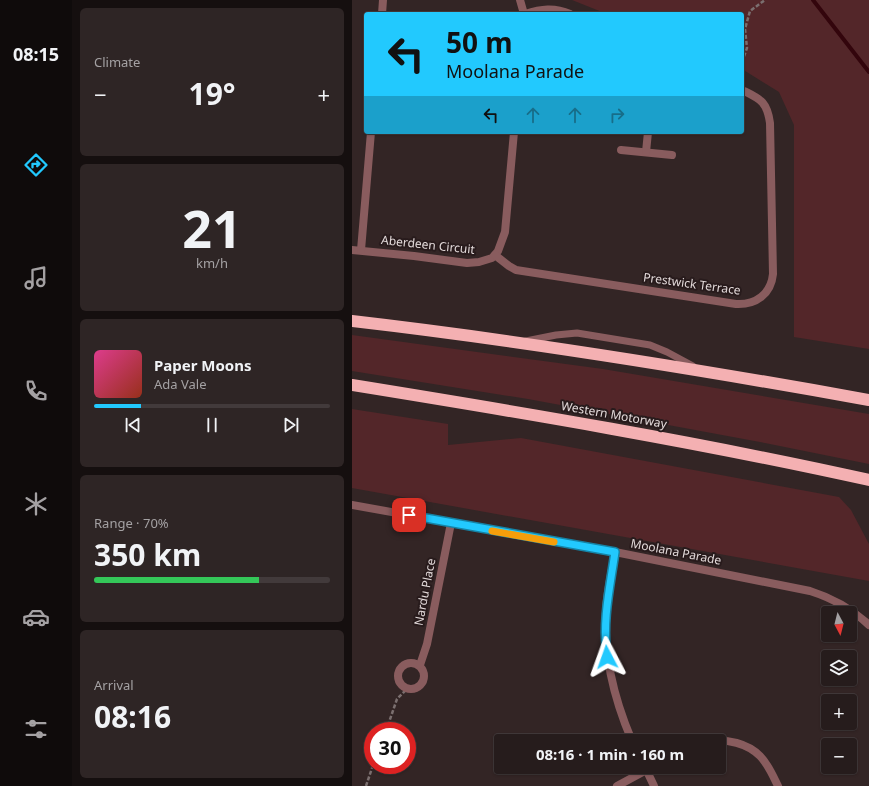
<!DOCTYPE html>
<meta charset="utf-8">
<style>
body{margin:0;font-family:"Noto Sans",sans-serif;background:#2e2525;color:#f1f3f6;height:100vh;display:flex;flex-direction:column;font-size:15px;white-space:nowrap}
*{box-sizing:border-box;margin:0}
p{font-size:13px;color:#a4a1a3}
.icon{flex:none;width:22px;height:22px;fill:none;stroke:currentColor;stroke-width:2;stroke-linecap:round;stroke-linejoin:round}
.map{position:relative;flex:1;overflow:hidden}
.sheet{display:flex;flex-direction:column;gap:8px;padding:8px;background:#150f0f;width:280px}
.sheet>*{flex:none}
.banner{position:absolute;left:12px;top:12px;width:380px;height:122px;border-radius:4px;box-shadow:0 1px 3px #0004,0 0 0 1px #423a3b;background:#22c9fe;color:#111;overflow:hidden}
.needle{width:26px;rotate:173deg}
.tools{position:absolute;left:469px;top:606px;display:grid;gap:8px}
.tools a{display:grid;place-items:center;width:36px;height:36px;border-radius:4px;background:#261c1c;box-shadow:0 1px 3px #0004,0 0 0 1px #423a3b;font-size:20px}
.speed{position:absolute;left:12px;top:722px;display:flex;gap:8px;font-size:20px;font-weight:700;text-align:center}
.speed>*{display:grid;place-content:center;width:52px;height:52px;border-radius:50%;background:#261c1c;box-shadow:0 1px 3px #0004,0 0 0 1px #423a3b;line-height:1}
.speed .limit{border:6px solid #d22;background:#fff;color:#111}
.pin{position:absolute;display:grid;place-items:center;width:34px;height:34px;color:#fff;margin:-17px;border-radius:8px;box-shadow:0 2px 6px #0006}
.me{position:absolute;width:44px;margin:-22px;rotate:356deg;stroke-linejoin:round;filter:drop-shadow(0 0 3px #0008)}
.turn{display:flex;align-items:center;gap:14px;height:84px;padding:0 16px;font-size:18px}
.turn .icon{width:52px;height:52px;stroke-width:2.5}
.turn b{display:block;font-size:28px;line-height:34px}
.lanes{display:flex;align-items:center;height:38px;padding:0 16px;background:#0003;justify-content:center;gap:20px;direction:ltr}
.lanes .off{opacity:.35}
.big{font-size:30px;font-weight:700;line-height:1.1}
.sheet .widget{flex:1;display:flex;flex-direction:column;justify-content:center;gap:6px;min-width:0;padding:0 14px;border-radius:6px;background:#2e2525}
.sheet .dial{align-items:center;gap:0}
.dial b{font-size:52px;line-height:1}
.song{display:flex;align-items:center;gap:12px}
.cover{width:48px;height:48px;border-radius:6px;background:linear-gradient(135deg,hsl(330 70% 55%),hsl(10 70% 35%))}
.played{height:4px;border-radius:2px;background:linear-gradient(90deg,#22c9fe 20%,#423a3b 20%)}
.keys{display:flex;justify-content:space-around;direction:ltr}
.heat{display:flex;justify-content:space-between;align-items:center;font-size:22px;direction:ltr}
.charge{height:6px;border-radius:3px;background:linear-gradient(90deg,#34c759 70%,#423a3b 0)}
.trip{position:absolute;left:142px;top:734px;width:232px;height:40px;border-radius:4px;background:#261c1c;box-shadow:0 1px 3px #0004,0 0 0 1px #423a3b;font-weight:700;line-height:40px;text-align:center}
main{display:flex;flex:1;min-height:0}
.tabs{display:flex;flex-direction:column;width:72px;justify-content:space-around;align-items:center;background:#0f0b0b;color:#a4a1a3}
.tabs .icon{width:28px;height:28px}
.tabs .current{color:#22c9fe}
.tabs b{font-size:18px;color:#f1f3f6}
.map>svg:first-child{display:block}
</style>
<main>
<nav class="tabs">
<b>08:15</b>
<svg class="icon current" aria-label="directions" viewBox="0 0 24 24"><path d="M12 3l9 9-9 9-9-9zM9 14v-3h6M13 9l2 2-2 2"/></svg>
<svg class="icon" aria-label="music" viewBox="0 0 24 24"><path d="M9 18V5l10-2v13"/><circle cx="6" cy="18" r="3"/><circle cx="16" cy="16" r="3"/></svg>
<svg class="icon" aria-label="phone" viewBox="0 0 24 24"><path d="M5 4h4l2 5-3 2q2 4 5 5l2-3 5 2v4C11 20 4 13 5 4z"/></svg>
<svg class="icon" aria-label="climate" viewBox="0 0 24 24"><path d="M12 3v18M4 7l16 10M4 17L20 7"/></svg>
<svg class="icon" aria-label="car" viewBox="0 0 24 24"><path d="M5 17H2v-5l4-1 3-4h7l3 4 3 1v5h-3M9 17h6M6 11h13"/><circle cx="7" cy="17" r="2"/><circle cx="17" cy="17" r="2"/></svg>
<svg class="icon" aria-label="filters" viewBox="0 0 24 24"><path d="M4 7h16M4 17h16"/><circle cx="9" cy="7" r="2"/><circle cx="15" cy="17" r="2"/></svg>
</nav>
<section class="sheet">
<div class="widget"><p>Climate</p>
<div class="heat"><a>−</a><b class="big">19°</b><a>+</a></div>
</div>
<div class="widget dial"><b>21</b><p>km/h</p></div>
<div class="widget">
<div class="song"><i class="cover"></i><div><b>Paper Moons</b><p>Ada Vale</p></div></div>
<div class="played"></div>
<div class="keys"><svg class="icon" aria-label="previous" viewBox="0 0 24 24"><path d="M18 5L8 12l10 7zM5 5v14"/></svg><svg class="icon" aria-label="pause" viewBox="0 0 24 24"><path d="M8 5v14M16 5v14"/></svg><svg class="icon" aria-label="next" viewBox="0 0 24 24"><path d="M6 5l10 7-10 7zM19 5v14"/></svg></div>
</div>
<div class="widget"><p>Range · 70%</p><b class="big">350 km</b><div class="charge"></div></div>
<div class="widget"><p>Arrival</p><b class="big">08:16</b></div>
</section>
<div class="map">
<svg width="517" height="786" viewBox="0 0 517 786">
<rect width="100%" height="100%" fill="#332525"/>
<g fill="#532629">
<path d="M220 0H517V349L442 337V125L427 92 390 69V14H255Z"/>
<path d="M0 335 251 369 517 414V464L413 443 176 399 0 371Z"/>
<path d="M0 409 96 424V445L169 438 487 497 499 510 517 544V581L0 488Z"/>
</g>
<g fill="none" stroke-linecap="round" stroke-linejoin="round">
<path stroke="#33050c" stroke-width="4" d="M461 0 517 72"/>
<g stroke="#7b6f6f" stroke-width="2.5" stroke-dasharray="4 2" stroke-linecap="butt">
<path d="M390 62 395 48 393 29 398 11 413 0"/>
<path d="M34 731 45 699 55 689"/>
<path d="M14 786 21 765"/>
</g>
<path stroke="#895c5e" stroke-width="7" d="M174 341 204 335 225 333 298 345 315 352 341 366"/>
<g stroke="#895c5e" stroke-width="8">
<path d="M168 0 172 14"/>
<path d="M30 14 31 0"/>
<path d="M173 14C189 9 202 7 218 14"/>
<path d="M269 150 320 155"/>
<path d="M294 152 296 132"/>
<path d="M0 250 62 256 115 263 127 262 140 258 146 251 153 232 162 132"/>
<path d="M9 250 19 132"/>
<path d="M143 255 157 266 164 270 384 304C404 305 419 294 421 274L418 123C415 101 408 99 390 90"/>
<path d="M0 505 263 552 458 591C480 598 500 609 517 625"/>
<path d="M263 552C260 571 255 591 254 610 251 656 262 699 280 741"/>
<circle cx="59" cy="676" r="13"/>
<path d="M68 665 75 644 99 523"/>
<path d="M358 741C375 739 395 743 408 756 416 764 421 776 426 786"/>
<path d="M293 767 302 786"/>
<path d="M265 786 300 767"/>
</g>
<g stroke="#f4b0b2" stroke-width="12">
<path d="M0 321C173 341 345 369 517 400"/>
<path d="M0 385C173 413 346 442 517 480"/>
</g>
</g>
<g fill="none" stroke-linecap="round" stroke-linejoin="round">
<g stroke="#1683a5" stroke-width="10">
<path id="route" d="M57 515 263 552C258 587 250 621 255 657"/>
</g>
<use href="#route" stroke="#22c9fe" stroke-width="7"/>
<path stroke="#f59e0b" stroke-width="7" d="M140 531 202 542"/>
</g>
<g text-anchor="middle" stroke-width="4" stroke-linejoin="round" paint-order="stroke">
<g font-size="12" fill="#e3dada" stroke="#281b1c">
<text transform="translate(76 245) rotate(6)" y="4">Aberdeen Circuit</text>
<text transform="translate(340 284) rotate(8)" y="4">Prestwick Terrace</text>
<text transform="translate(262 415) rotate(10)" y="4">Western Motorway</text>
<text transform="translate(324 552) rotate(11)" y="4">Moolana Parade</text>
<text transform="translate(73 592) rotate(-79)" y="4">Nardu Place</text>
</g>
</g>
</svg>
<div class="tools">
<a><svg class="needle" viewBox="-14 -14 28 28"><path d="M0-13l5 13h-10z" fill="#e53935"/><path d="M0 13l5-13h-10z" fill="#a4a1a3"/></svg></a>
<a><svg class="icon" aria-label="layers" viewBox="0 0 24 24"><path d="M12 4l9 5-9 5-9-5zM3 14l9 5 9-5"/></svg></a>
<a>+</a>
<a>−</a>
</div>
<div class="speed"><div class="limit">30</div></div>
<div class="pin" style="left:57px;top:515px;background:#d93025"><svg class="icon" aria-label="arrive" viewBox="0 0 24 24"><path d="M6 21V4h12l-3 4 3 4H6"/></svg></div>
<svg class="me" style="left:255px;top:657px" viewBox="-20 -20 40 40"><path d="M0-17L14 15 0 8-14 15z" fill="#22c9fe" stroke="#fff" stroke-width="4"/></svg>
<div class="trip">08:16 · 1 min · 160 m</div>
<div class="banner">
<div class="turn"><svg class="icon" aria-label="left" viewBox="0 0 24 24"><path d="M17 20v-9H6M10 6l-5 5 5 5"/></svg><div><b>50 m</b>Moolana Parade</div></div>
<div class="lanes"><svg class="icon" aria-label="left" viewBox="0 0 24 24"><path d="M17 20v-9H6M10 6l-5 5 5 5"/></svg><svg class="icon off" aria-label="ahead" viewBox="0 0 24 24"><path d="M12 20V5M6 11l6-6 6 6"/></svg><svg class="icon off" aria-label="ahead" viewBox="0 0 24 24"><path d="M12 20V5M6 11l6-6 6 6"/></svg><svg class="icon off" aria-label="right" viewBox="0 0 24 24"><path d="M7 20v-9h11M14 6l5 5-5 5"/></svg></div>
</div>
</div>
</main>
